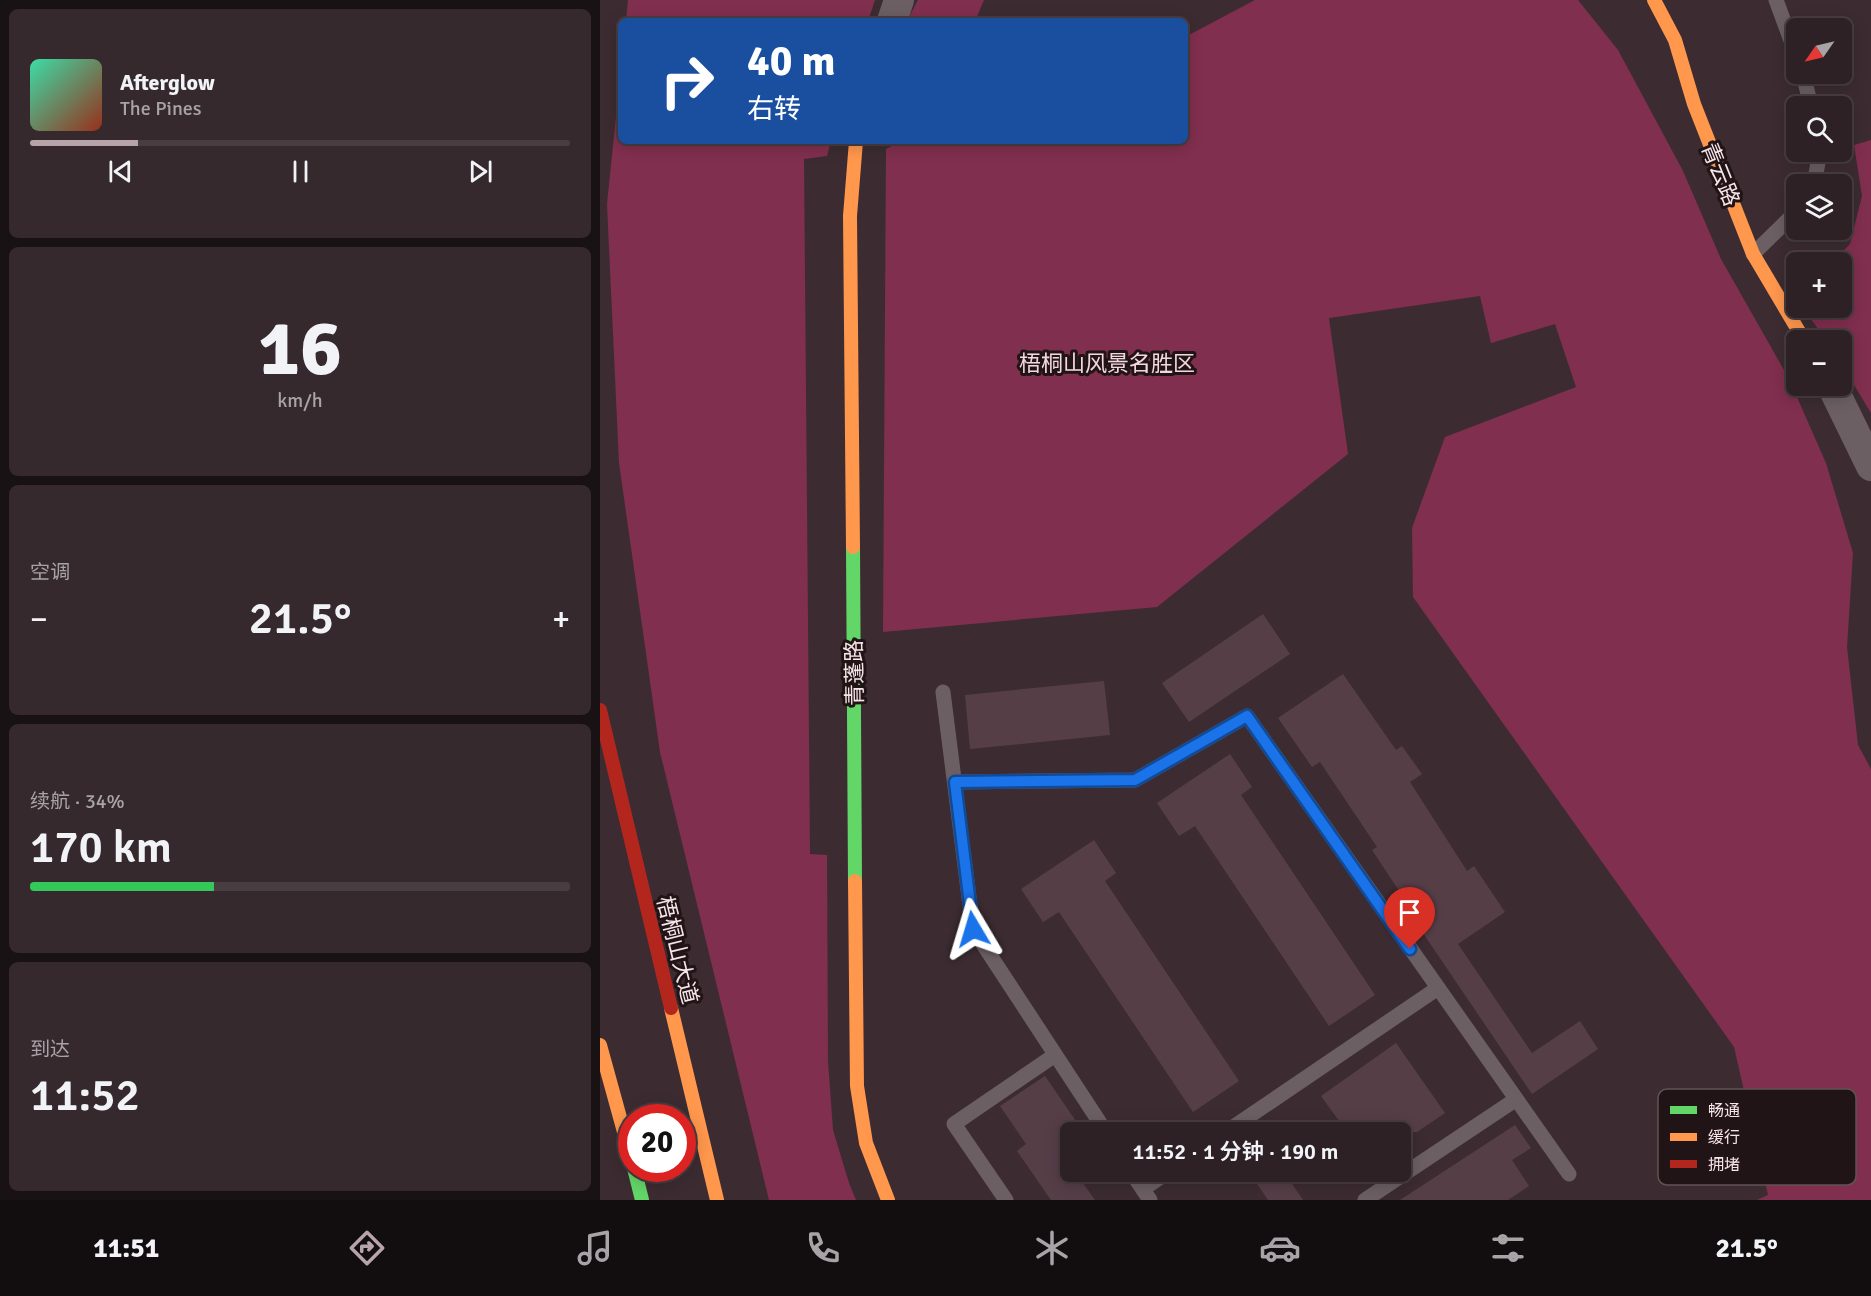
<!DOCTYPE html>
<html lang="zh">
<meta charset="utf-8">
<style>
body{margin:0;font-family:Signika,"Noto Sans SC",sans-serif;background:#35292d;color:#f1f3f6;height:100vh;display:flex;flex-direction:column;font-size:22px;white-space:nowrap}
*{box-sizing:border-box;margin:0}
p{font-size:20px;color:#a7a3a7}
.icon{flex:none;width:33px;height:33px;fill:none;stroke:currentColor;stroke-width:2;stroke-linecap:round;stroke-linejoin:round}
.map{position:relative;flex:1;overflow:hidden}
.side{display:flex;flex-direction:column;gap:9px;padding:9px;background:#191214;width:600px}
.side>*{flex:none}
.hud{position:absolute;left:18px;top:18px;width:570px;height:126px;border-radius:9px;box-shadow:0 3px 15px #0003,0 0 0 2px #483e42;background:#1a4fa0;color:#fff;overflow:hidden}
.needle{width:39px;rotate:236deg}
.tools{position:absolute;left:1186px;top:18px;display:grid;gap:12px}
.tools a{display:grid;place-items:center;width:66px;height:66px;border-radius:9px;background:#2d2125;box-shadow:0 3px 15px #0003,0 0 0 2px #483e42;font-size:30px}
.speed{position:absolute;left:18px;top:1104px;display:flex;gap:12px;font-size:30px;font-weight:700;text-align:center}
.speed>*{display:grid;place-content:center;width:78px;height:78px;border-radius:50%;background:#2d2125;box-shadow:0 3px 15px #0003,0 0 0 2px #483e42;line-height:1}
.speed .limit{border:9px solid #d22;background:#fff;color:#111}
.pin{position:absolute;display:grid;place-items:center;width:51px;height:51px;color:#fff;margin:-62px -26px;border-radius:50% 50% 50% 0;rotate:-45deg;box-shadow:0 0 6px #0007}
.pin .icon{rotate:45deg}
.me{position:absolute;width:66px;margin:-33px;rotate:353deg;stroke-linejoin:round;filter:drop-shadow(0 0 4px #0008)}
.turn{display:flex;align-items:center;gap:21px;height:126px;padding:0 30px;font-size:27px}
.turn .icon{width:78px;height:78px;stroke-width:2.5}
.turn b{display:block;font-size:42px;line-height:51px}
.big{font-size:45px;font-weight:600;line-height:1.1}
.side .card{flex:1;display:flex;flex-direction:column;justify-content:center;gap:9px;min-width:0;padding:0 21px;border-radius:9px;background:#35292d}
.side .dial{align-items:center;gap:0}
.dial b{font-size:78px;line-height:1}
.song{display:flex;align-items:center;gap:18px}
.cover{width:72px;height:72px;border-radius:9px;background:linear-gradient(135deg,hsl(160 70% 55%),hsl(10 70% 35%))}
.played{height:6px;border-radius:3px;background:linear-gradient(90deg,#b6a4a9 20%,#483e42 20%)}
.keys{display:flex;justify-content:space-around;direction:ltr}
.heat{display:flex;justify-content:space-between;align-items:center;font-size:33px;direction:ltr}
.charge{height:9px;border-radius:4px;background:linear-gradient(90deg,#34c759 34%,#483e42 0)}
.trip{position:absolute;left:460px;top:1122px;width:351px;height:60px;border-radius:9px;background:#2d2125;box-shadow:0 3px 15px #0003,0 0 0 2px #483e42;font-weight:600;line-height:60px;text-align:center}
.tabs{display:flex;height:96px;justify-content:space-around;align-items:center;background:#120d0f;color:#a7a3a7}
.tabs .icon{width:42px;height:42px}
.tabs .current{color:#b6a4a9}
.tabs b{font-size:27px;color:#f1f3f6}
main{display:flex;flex:1;min-height:0}
.map>svg:first-child{display:block}
</style>
<main>
<section class="side">
<div class="card">
<div class="song"><i class="cover"></i><div><b>Afterglow</b><p>The Pines</p></div></div>
<div class="played"></div>
<div class="keys"><svg class="icon" aria-label="previous" viewBox="0 0 24 24"><path d="M18 5L8 12l10 7zM5 5v14"/></svg><svg class="icon" aria-label="pause" viewBox="0 0 24 24"><path d="M8 5v14M16 5v14"/></svg><svg class="icon" aria-label="next" viewBox="0 0 24 24"><path d="M6 5l10 7-10 7zM19 5v14"/></svg></div>
</div>
<div class="card dial"><b>16</b><p>km/h</p></div>
<div class="card"><p>空调</p>
<div class="heat"><a>−</a><b class="big">21.5°</b><a>+</a></div>
</div>
<div class="card"><p>续航 · 34%</p><b class="big">170 km</b><div class="charge"></div></div>
<div class="card"><p>到达</p><b class="big">11:52</b></div>
</section>
<div class="map">
<svg width="1271" height="1200" viewBox="0 0 1271 1200">
<rect width="100%" height="100%" fill="#3c2c31"/>
<g fill="#812f4e">
<path d="M28 0H275L268 21H26Z"/>
<path d="M318 0H384L375 21H307Z"/>
<path d="M655 0H978L1018 50 1083 171 1121 259 1189 379 1226 463 1253 553 1247 647 1258 745 1271 769V1200H1157L1168 1195 1134 1047 813 597 812 528 845 437 976 387 955 324 891 343 880 296 729 318 748 454 557 607 283 632 286 149 302 141H585V37Z"/>
<path d="M21 68V141H231L227 156 204 159 210 854 227 855 228 1061 233 1130 249 1183 256 1200H169L60 752 19 463 7 204Z"/>
<path d="M1271 140V413L1242 365V340H1226L1203 308H1242V262H1232L1250 244 1262 196 1254 145Z"/>
</g>
<g fill="#563e47">
<path d="M663 614 690 654 589 722 562 683Z"/>
<path d="M743 674 796 750 802 746 822 774 810 782 867 871 874 866 905 912 858 944 932 1053 980 1021 998 1049 932 1094 808 911 811 909 772 850 777 847 720 762 712 767 678 718Z"/>
<path d="M504 681 510 735 370 749 365 695Z"/>
<path d="M630 754 652 787 641 795 775 995 729 1026 595 826 579 836 557 803Z"/>
<path d="M494 840 516 873 505 881 639 1081 593 1112 459 912 443 922 421 889Z"/>
<path d="M796 1043 845 1113 817 1132H747L721 1096Z"/>
<path d="M445 1076 482 1130 471 1132V1138L458 1147 471 1166V1172H475L495 1200H451L417 1151 426 1144 400 1106Z"/>
<path d="M915 1125 931 1148 912 1160 929 1186 908 1200H800Z"/>
<path d="M649 1172H684L703 1200H668Z"/>
</g>
<g fill="none" stroke-linecap="round" stroke-linejoin="round">
<g stroke="#6b5f63" stroke-width="15">
<path d="M1176 0 1197 57"/>
<path d="M1203 74 1211 106"/>
<path d="M1214 184 1220 152"/>
<path d="M1153 254 1197 211"/>
<path d="M343 692 373 929 506 1132"/>
<path d="M355 782 535 780 647 716 969 1174"/>
<path d="M626 1132 838 988"/>
<path d="M531 1172 550 1200"/>
<path d="M543 1189 568 1172"/>
<path d="M406 1200 354 1124 455 1055"/>
<path d="M765 1200 915 1100"/>
</g>
<g stroke="#6b5f63" stroke-width="30">
<path d="M292 21 299 0"/>
<path d="M1232 386 1271 466"/>
</g>
<g stroke="#63d668" stroke-width="14">
<path d="M253 547 255 881"/>
<path d="M34 1168 42 1200"/>
</g>
<g stroke="#ff974d" stroke-width="14">
<path d="M1054 0 1075 40 1094 104 1153 254 1204 340"/>
<path d="M253 547 250 216 256 141"/>
<path d="M255 881 257 1086 266 1143 288 1200"/>
<path d="M71 1008 117 1200"/>
<path d="M0 1045 32 1161"/>
</g>
<path stroke="#b3261e" stroke-width="14" d="M0 710 71 1008"/>
</g>
<g fill="none" stroke-linecap="round" stroke-linejoin="round">
<g stroke="#114b97" stroke-width="15">
<path id="route" d="M373 929 355 782 535 780 647 716 810 949"/>
</g>
<use href="#route" stroke="#1a73e8" stroke-width="10"/>
</g>
<g text-anchor="middle" stroke-width="6" stroke-linejoin="round" paint-order="stroke">
<g font-size="22" fill="#f7e5e9" stroke="#201417">
<text transform="translate(1121 174) rotate(68)" y="8">青云路</text>
<text transform="translate(254 673) rotate(-91)" y="8">青蓬路</text>
<text transform="translate(78 950) rotate(76)" y="8">梧桐山大道</text>
</g>
<g font-size="22" fill="#f2d7de" stroke="#201417">
<text x="507" y="371">梧桐山风景名胜区</text>
</g>
</g>
<rect x="1058" y="1089" width="198" height="96" rx="9" fill="#201417" stroke="#605356" stroke-width="1.5"/>
<rect x="1070" y="1106" width="27" height="8" fill="#63d668"/>
<rect x="1070" y="1133" width="27" height="8" fill="#ff974d"/>
<rect x="1070" y="1160" width="27" height="8" fill="#b3261e"/>
<g font-size="16" fill="#f7e5e9">
<text x="1108" y="1116">畅通</text>
<text x="1108" y="1143">缓行</text>
<text x="1108" y="1170">拥堵</text>
</g>
</svg>
<div class="tools">
<a><svg class="needle" viewBox="-14 -14 28 28"><path d="M0-13l5 13h-10z" fill="#e53935"/><path d="M0 13l5-13h-10z" fill="#a7a3a7"/></svg></a>
<a><svg class="icon" aria-label="search" viewBox="0 0 24 24"><circle cx="10" cy="10" r="6"/><path d="M15 15l6 6"/></svg></a>
<a><svg class="icon" aria-label="layers" viewBox="0 0 24 24"><path d="M12 4l9 5-9 5-9-5zM3 14l9 5 9-5"/></svg></a>
<a>+</a>
<a>−</a>
</div>
<div class="speed"><div class="limit">20</div></div>
<div class="pin" style="left:810px;top:949px;background:#d93025"><svg class="icon" aria-label="arrive" viewBox="0 0 24 24"><path d="M6 21V4h12l-3 4 3 4H6"/></svg></div>
<svg class="me" style="left:373px;top:929px" viewBox="-20 -20 40 40"><path d="M0-17L14 15 0 8-14 15z" fill="#1a73e8" stroke="#fff" stroke-width="4"/></svg>
<div class="trip">11:52 · 1 分钟 · 190 m</div>
<div class="hud">
<div class="turn"><svg class="icon" aria-label="right" viewBox="0 0 24 24"><path d="M7 20v-9h11M14 6l5 5-5 5"/></svg><div><b>40 m</b>右转</div></div>
</div>
</div>
</main>
<nav class="tabs">
<b>11:51</b>
<svg class="icon current" aria-label="directions" viewBox="0 0 24 24"><path d="M12 3l9 9-9 9-9-9zM9 14v-3h6M13 9l2 2-2 2"/></svg>
<svg class="icon" aria-label="music" viewBox="0 0 24 24"><path d="M9 18V5l10-2v13"/><circle cx="6" cy="18" r="3"/><circle cx="16" cy="16" r="3"/></svg>
<svg class="icon" aria-label="phone" viewBox="0 0 24 24"><path d="M5 4h4l2 5-3 2q2 4 5 5l2-3 5 2v4C11 20 4 13 5 4z"/></svg>
<svg class="icon" aria-label="climate" viewBox="0 0 24 24"><path d="M12 3v18M4 7l16 10M4 17L20 7"/></svg>
<svg class="icon" aria-label="car" viewBox="0 0 24 24"><path d="M5 17H2v-5l4-1 3-4h7l3 4 3 1v5h-3M9 17h6M6 11h13"/><circle cx="7" cy="17" r="2"/><circle cx="17" cy="17" r="2"/></svg>
<svg class="icon" aria-label="filters" viewBox="0 0 24 24"><path d="M4 7h16M4 17h16"/><circle cx="9" cy="7" r="2"/><circle cx="15" cy="17" r="2"/></svg>
<b>21.5°</b>
</nav>
